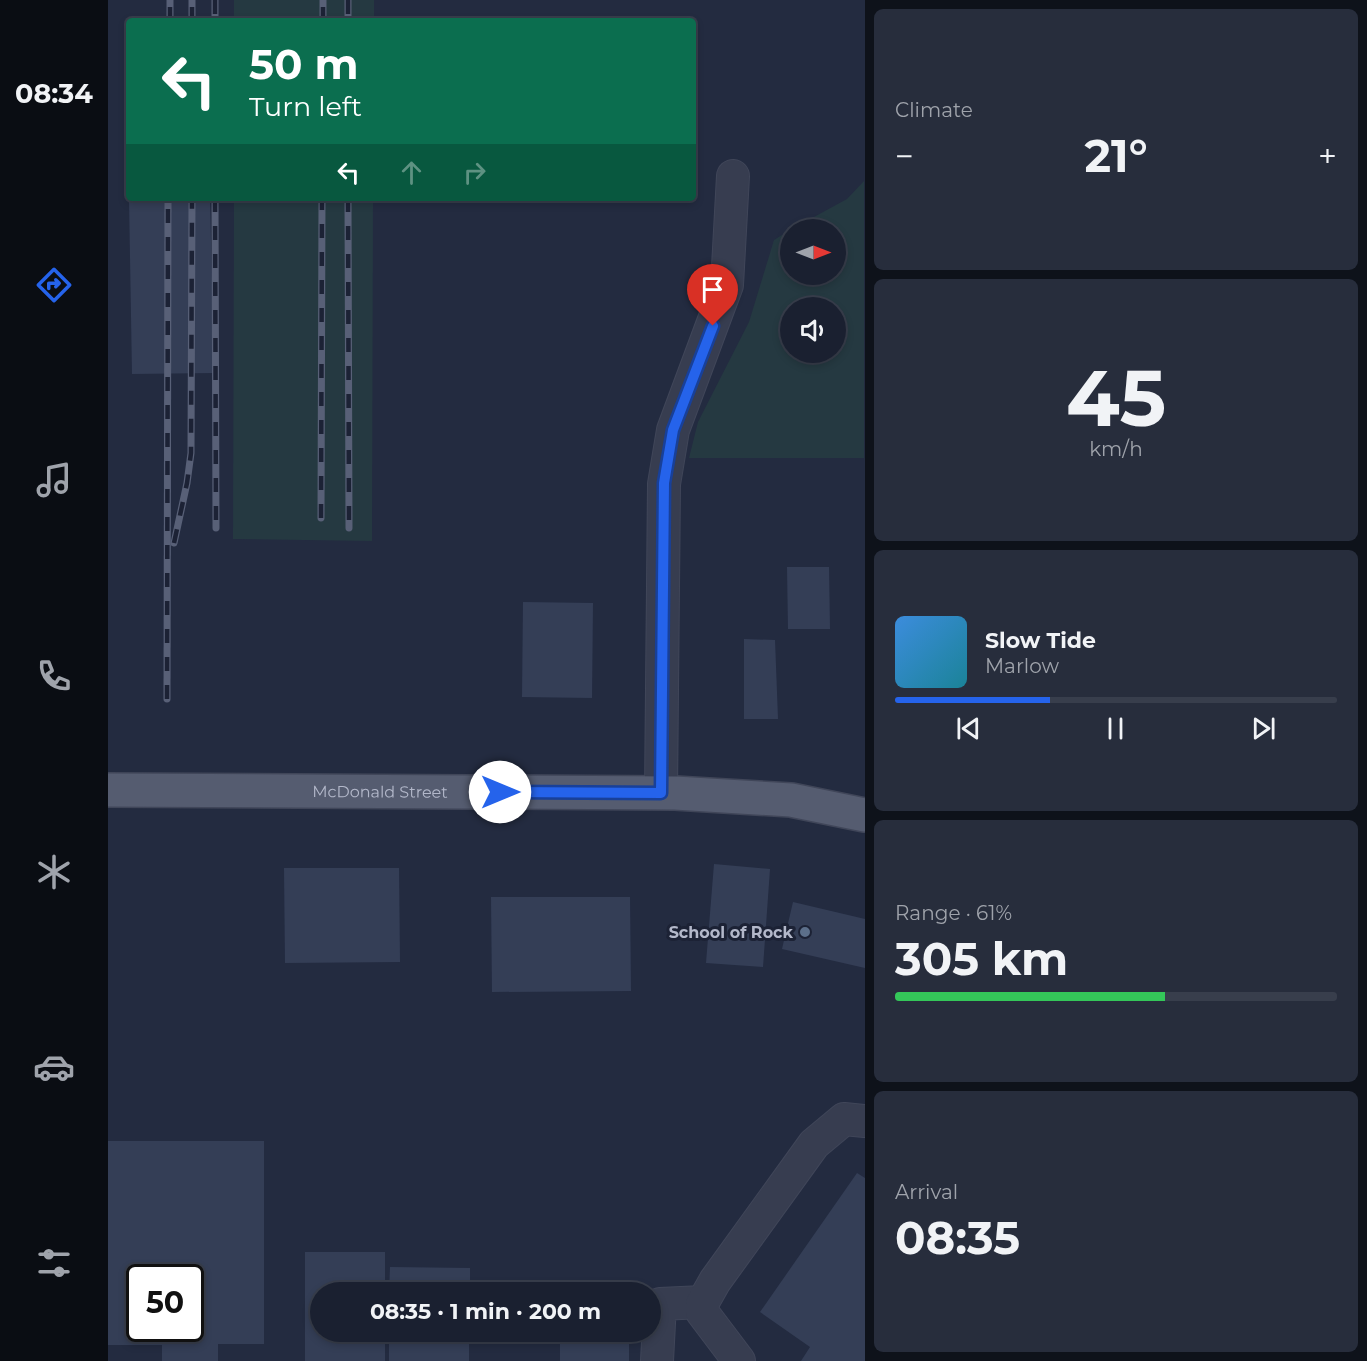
<!DOCTYPE html>
<meta charset="utf-8">
<style>
body{margin:0;font-family:Montserrat,sans-serif;background:#272d3c;color:#f1f3f6;height:100vh;display:flex;flex-direction:column;font-size:22px;white-space:nowrap}
*{box-sizing:border-box;margin:0}
p{font-size:20px;color:#9fa3ab}
.icon{flex:none;width:33px;height:33px;fill:none;stroke:currentColor;stroke-width:2;stroke-linecap:round;stroke-linejoin:round}
.map{position:relative;flex:1;overflow:hidden}
.drawer{display:flex;flex-direction:column;gap:9px;padding:9px;background:#0e121a;width:502px}
.drawer>*{flex:none}
.guide{position:absolute;left:18px;top:18px;width:570px;height:183px;border-radius:6px;box-shadow:0 3px 9px #0003,0 0 0 2px #383e4c;background:#0b6e4f;color:#fff;overflow:hidden}
.needle{width:39px;rotate:90deg}
.buttons{position:absolute;left:672px;top:219px;display:grid;gap:12px}
.buttons a{display:grid;place-items:center;width:66px;height:66px;border-radius:50%;background:#1a2030;box-shadow:0 3px 9px #0003,0 0 0 2px #383e4c;font-size:30px}
.speed{position:absolute;left:18px;top:1264px;display:flex;gap:12px;font-size:30px;font-weight:700;text-align:center}
.speed>*{display:grid;place-content:center;width:78px;height:78px;border-radius:50%;background:#1a2030;box-shadow:0 3px 9px #0003,0 0 0 2px #383e4c;line-height:1}
.speed .limit{border:3px solid #111;border-radius:9px;background:#fff;color:#111}
.pin{position:absolute;display:grid;place-items:center;width:51px;height:51px;color:#fff;margin:-62px -26px;border-radius:50% 50% 50% 0;rotate:-45deg;box-shadow:0 0 6px #0007}
.pin .icon{rotate:45deg}
.me{position:absolute;width:66px;margin:-33px;rotate:90deg;stroke-linejoin:round;filter:drop-shadow(0 0 4px #0008)}
.turn{display:flex;align-items:center;gap:21px;height:126px;padding:0 24px;font-size:27px}
.turn .icon{width:78px;height:78px;stroke-width:2.5}
.turn b{display:block;font-size:42px;line-height:51px}
.lanes{display:flex;align-items:center;height:57px;padding:0 24px;background:#0003;justify-content:center;gap:30px;direction:ltr}
.lanes .off{opacity:.35}
.big{font-size:45px;font-weight:700;line-height:1.1}
.drawer .widget{flex:1;display:flex;flex-direction:column;justify-content:center;gap:9px;min-width:0;padding:0 21px;border-radius:9px;background:#272d3c}
.drawer .dial{align-items:center;gap:0}
.dial b{font-size:78px;line-height:1}
.song{display:flex;align-items:center;gap:18px}
.cover{width:72px;height:72px;border-radius:9px;background:linear-gradient(135deg,hsl(210 70% 55%),hsl(190 70% 35%))}
.played{height:6px;border-radius:3px;background:linear-gradient(90deg,#2563eb 35%,#383e4c 35%)}
.keys{display:flex;justify-content:space-around;direction:ltr}
.heat{display:flex;justify-content:space-between;align-items:center;font-size:33px;direction:ltr}
.charge{height:9px;border-radius:4px;background:linear-gradient(90deg,#34c759 61%,#383e4c 0)}
.trip{position:absolute;left:202px;top:1282px;width:351px;height:60px;border-radius:30px;background:#1a2030;box-shadow:0 3px 9px #0003,0 0 0 2px #383e4c;font-weight:700;line-height:60px;text-align:center}
main{display:flex;flex:1;min-height:0}
.tabs{display:flex;flex-direction:column;width:108px;justify-content:space-around;align-items:center;background:#0a0d13;color:#9fa3ab}
.tabs .icon{width:42px;height:42px}
.tabs .current{color:#2563eb}
.tabs b{font-size:27px;color:#f1f3f6}
.map>svg:first-child{display:block}
</style>
<main>
<nav class="tabs">
<b>08:34</b>
<svg class="icon current" aria-label="directions" viewBox="0 0 24 24"><path d="M12 3l9 9-9 9-9-9zM9 14v-3h6M13 9l2 2-2 2"/></svg>
<svg class="icon" aria-label="music" viewBox="0 0 24 24"><path d="M9 18V5l10-2v13"/><circle cx="6" cy="18" r="3"/><circle cx="16" cy="16" r="3"/></svg>
<svg class="icon" aria-label="phone" viewBox="0 0 24 24"><path d="M5 4h4l2 5-3 2q2 4 5 5l2-3 5 2v4C11 20 4 13 5 4z"/></svg>
<svg class="icon" aria-label="climate" viewBox="0 0 24 24"><path d="M12 3v18M4 7l16 10M4 17L20 7"/></svg>
<svg class="icon" aria-label="car" viewBox="0 0 24 24"><path d="M5 17H2v-5l4-1 3-4h7l3 4 3 1v5h-3M9 17h6M6 11h13"/><circle cx="7" cy="17" r="2"/><circle cx="17" cy="17" r="2"/></svg>
<svg class="icon" aria-label="filters" viewBox="0 0 24 24"><path d="M4 7h16M4 17h16"/><circle cx="9" cy="7" r="2"/><circle cx="15" cy="17" r="2"/></svg>
</nav>
<div class="map">
<svg width="757" height="1361" viewBox="0 0 757 1361">
<rect width="100%" height="100%" fill="#232b40"/>
<g fill="#253941" fill-rule="evenodd">
<rect x="126" y="0" width="140" height="21"/>
<path d="M756 181V458H581L590 422 641 322 666 240 682 230V274H728V230L684 229 739 199ZM682 308H728V352H682Z"/>
<path d="M126 198H265L264 541 125 539Z"/>
</g>
<g fill="#343e56" fill-rule="evenodd">
<path d="M21 198H102L106 373 24 374Z"/>
<path d="M679 567H721L722 629H680Z"/>
<path d="M415 602 485 603 484 698 414 697Z"/>
<path d="M636 639 667 640 670 719H636Z"/>
<path d="M606 864 662 869 655 967 598 963Z"/>
<path d="M176 868H291L292 962 177 963Z"/>
<path d="M383 897H522L523 991 384 992Z"/>
<path d="M685 902 757 919V968L674 949Z"/>
<path d="M0 1141H156V1344H110V1361H54V1345H0ZM32 1278H82V1329H32Z"/>
<path d="M749 1173 757 1178V1361H693L702 1347 652 1312Z"/>
<path d="M197 1252H277V1293H213V1332H277V1361H197Z"/>
<path d="M282 1267 362 1268V1293H281Z"/>
<rect x="281" y="1332" width="80" height="29"/>
<rect x="452" y="1332" width="69" height="29"/>
</g>
<g fill="none" stroke-linecap="round" stroke-linejoin="round">
<g stroke="#404659" stroke-width="34">
<g id="minor">
<path d="M553 793 556 484 565 430 619 285 625 176"/>
<path d="M549 1361 552 1304 595 1302"/>
<path d="M631 1361 594 1312V1304L607 1281 706 1144 736 1119 757 1121"/>
</g>
</g>
<g stroke="#404659" stroke-width="36">
<g id="major">
<path id="s1" d="M0 790 567 793 683 800 757 815"/>
</g>
</g>
<use href="#minor" stroke="#373d50" stroke-width="32"/>
<use href="#major" stroke="#555c70" stroke-width="33"/>
<g stroke="#586077" stroke-width="7">
<g id="rail">
<path d="M107 0V21"/>
<path d="M240 0V21"/>
<path d="M62 21V0"/>
<path d="M84 21V0"/>
<path d="M215 21V0"/>
<path d="M107 198 108 528"/>
<path d="M240 198 241 528"/>
<path d="M213 518 214 198"/>
<path d="M66 543 79 483 83 453 84 198"/>
<path d="M59 699 60 198"/>
</g>
</g>
<use href="#rail" stroke="#1c2235" stroke-width="4.5" stroke-dasharray="14" stroke-linecap="butt"/>
</g>
<g fill="none" stroke-linecap="round" stroke-linejoin="round">
<g stroke="#184099" stroke-width="15">
<path id="route" d="M392 792 553 793 556 483 565 430 605 326"/>
</g>
<use href="#route" stroke="#2563eb" stroke-width="10"/>
</g>
<circle fill="#5c6f8a" stroke="#1c2235" stroke-width="2" cx="697" cy="932" r="6"/>
<g text-anchor="middle" stroke-width="6" stroke-linejoin="round" paint-order="stroke">
<g font-size="16" fill="#b3b8ca" stroke="#1c2235">
<text dy="6" stroke="none"><textPath href="#s1" startOffset="272">McDonald Street</textPath></text>
</g>
<g font-size="16" font-weight="bold" fill="#b3b8ca" stroke="#1c2235" text-anchor="end">
<text x="685" y="938">School of Rock</text>
</g>
</g>
</svg>
<div class="buttons">
<a><svg class="needle" viewBox="-14 -14 28 28"><path d="M0-13l5 13h-10z" fill="#e53935"/><path d="M0 13l5-13h-10z" fill="#9fa3ab"/></svg></a>
<a><svg class="icon" aria-label="sound" viewBox="0 0 24 24"><path d="M4 9h4l5-4v14l-5-4H4zM17 9q2 3 0 6"/></svg></a>
</div>
<div class="speed"><div class="limit">50</div></div>
<div class="pin" style="left:605px;top:326px;background:#d93025"><svg class="icon" aria-label="arrive" viewBox="0 0 24 24"><path d="M6 21V4h12l-3 4 3 4H6"/></svg></div>
<svg class="me" style="left:392px;top:792px" viewBox="-20 -20 40 40"><circle r="19" fill="#fff"/><path d="M0-13L10 11 0 6-10 11z" fill="#2563eb"/></svg>
<div class="trip">08:35 · 1 min · 200 m</div>
<div class="guide">
<div class="turn"><svg class="icon" aria-label="left" viewBox="0 0 24 24"><path d="M17 20v-9H6M10 6l-5 5 5 5"/></svg><div><b>50 m</b>Turn left</div></div>
<div class="lanes"><svg class="icon" aria-label="left" viewBox="0 0 24 24"><path d="M17 20v-9H6M10 6l-5 5 5 5"/></svg><svg class="icon off" aria-label="ahead" viewBox="0 0 24 24"><path d="M12 20V5M6 11l6-6 6 6"/></svg><svg class="icon off" aria-label="right" viewBox="0 0 24 24"><path d="M7 20v-9h11M14 6l5 5-5 5"/></svg></div>
</div>
</div>
<section class="drawer">
<div class="widget"><p>Climate</p>
<div class="heat"><a>−</a><b class="big">21°</b><a>+</a></div>
</div>
<div class="widget dial"><b>45</b><p>km/h</p></div>
<div class="widget">
<div class="song"><i class="cover"></i><div><b>Slow Tide</b><p>Marlow</p></div></div>
<div class="played"></div>
<div class="keys"><svg class="icon" aria-label="previous" viewBox="0 0 24 24"><path d="M18 5L8 12l10 7zM5 5v14"/></svg><svg class="icon" aria-label="pause" viewBox="0 0 24 24"><path d="M8 5v14M16 5v14"/></svg><svg class="icon" aria-label="next" viewBox="0 0 24 24"><path d="M6 5l10 7-10 7zM19 5v14"/></svg></div>
</div>
<div class="widget"><p>Range · 61%</p><b class="big">305 km</b><div class="charge"></div></div>
<div class="widget"><p>Arrival</p><b class="big">08:35</b></div>
</section>
</main>
